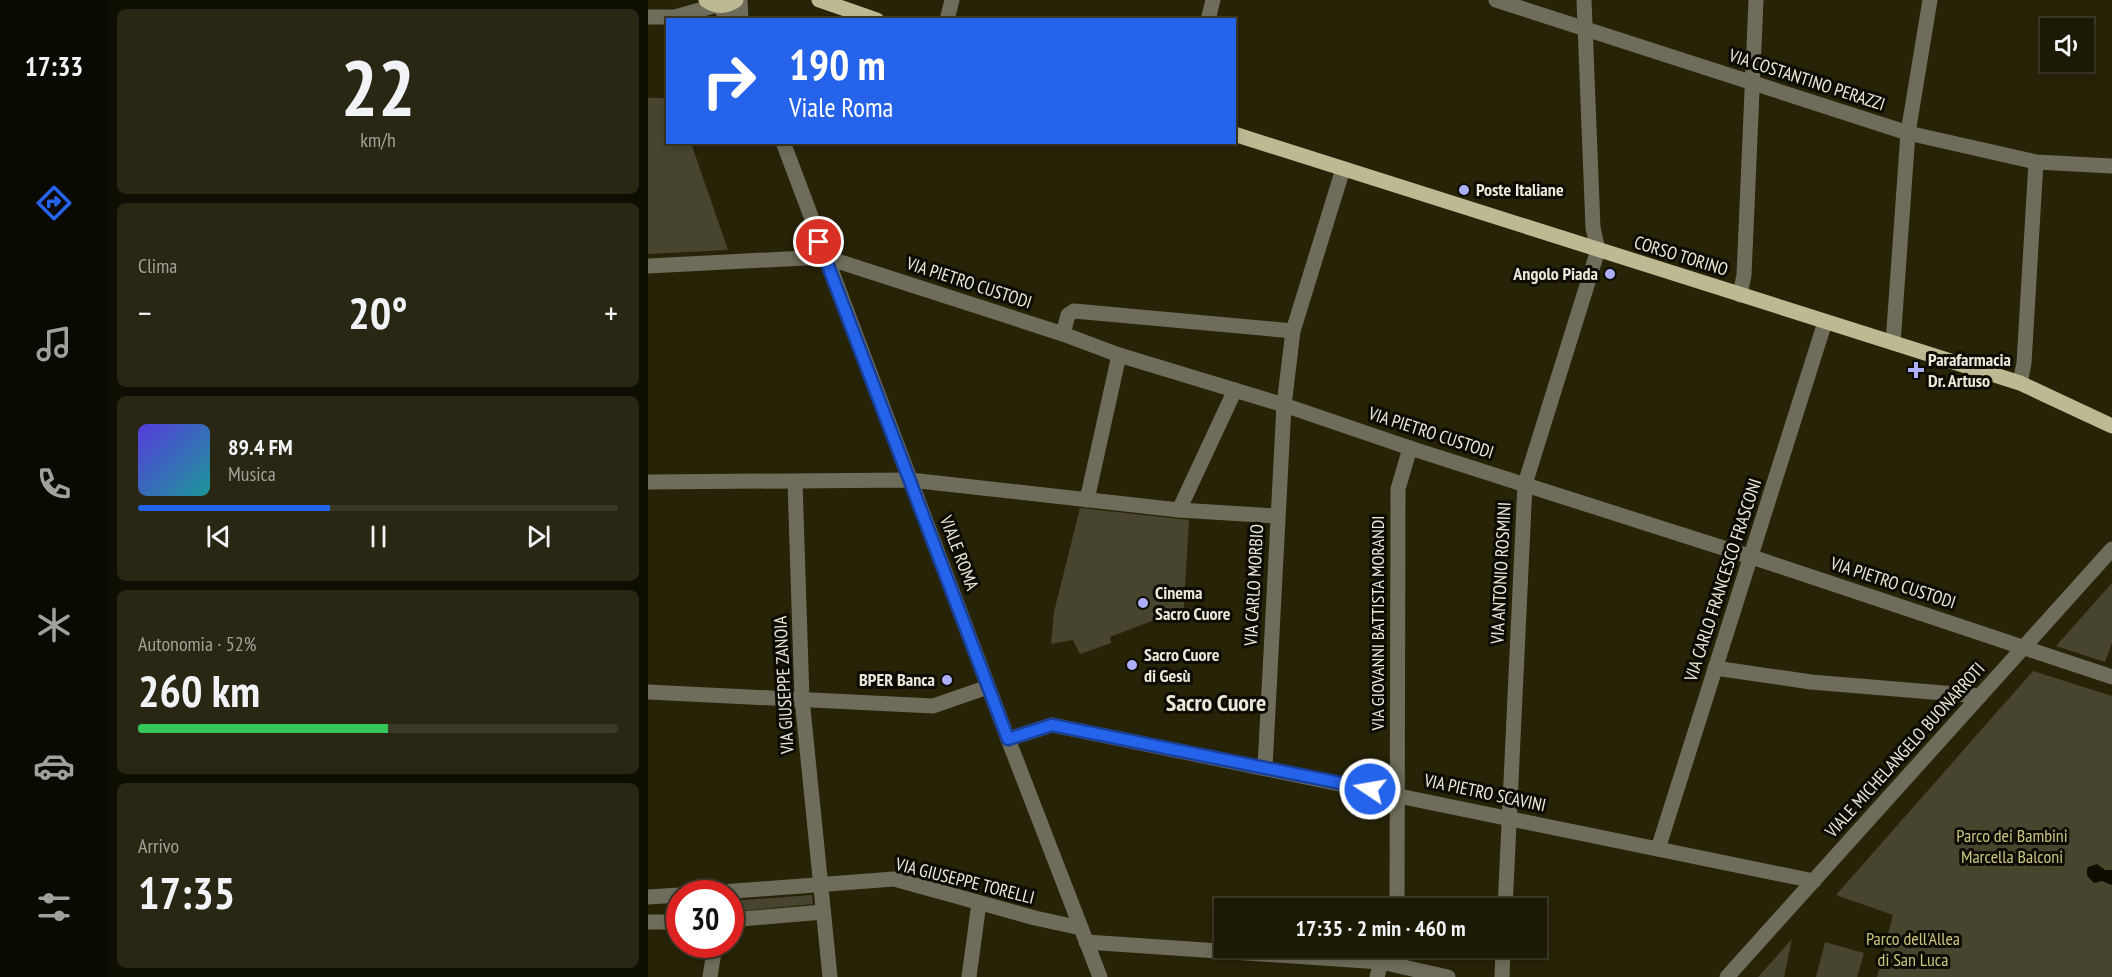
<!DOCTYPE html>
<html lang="it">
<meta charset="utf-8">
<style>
body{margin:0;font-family:"PT Sans Narrow",sans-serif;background:#292713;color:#f1f3f6;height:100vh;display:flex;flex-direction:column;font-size:22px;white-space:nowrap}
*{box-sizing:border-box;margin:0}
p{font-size:20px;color:#a0a19a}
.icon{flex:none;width:33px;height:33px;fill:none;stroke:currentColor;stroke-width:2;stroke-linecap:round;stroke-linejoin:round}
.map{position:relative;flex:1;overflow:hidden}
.details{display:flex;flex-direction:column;gap:9px;padding:9px;background:#0f0e03;width:540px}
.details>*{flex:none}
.top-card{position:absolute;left:18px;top:18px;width:570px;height:126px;border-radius:0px;box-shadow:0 3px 9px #0003,0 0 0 2px #3a3827;background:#2563eb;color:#fff;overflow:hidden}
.tools{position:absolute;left:1392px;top:18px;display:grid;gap:12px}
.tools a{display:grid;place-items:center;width:54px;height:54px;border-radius:0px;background:#1c1a05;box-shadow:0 3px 9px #0003,0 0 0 2px #3a3827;font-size:30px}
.speed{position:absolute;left:18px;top:880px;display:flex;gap:12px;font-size:30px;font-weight:700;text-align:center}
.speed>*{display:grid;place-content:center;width:78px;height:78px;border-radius:50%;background:#1c1a05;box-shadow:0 3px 9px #0003,0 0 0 2px #3a3827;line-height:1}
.speed .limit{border:9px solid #d22;background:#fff;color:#111}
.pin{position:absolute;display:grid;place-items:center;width:51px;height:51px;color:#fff;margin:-26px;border:3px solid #fff;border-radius:50%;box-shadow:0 2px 6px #0007}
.me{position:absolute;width:66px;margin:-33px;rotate:282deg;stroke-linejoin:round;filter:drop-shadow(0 0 4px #0008)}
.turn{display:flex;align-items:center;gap:21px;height:126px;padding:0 24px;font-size:27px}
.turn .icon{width:78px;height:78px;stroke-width:2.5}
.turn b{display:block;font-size:42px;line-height:51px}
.big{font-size:45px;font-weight:700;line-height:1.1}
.details .card{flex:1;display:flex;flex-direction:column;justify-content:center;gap:9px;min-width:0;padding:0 21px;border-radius:9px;background:#292713}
.details .dial{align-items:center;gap:0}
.dial b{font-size:78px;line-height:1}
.song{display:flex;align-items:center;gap:18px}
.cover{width:72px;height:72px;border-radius:9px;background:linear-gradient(135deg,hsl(250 70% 55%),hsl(180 70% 35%))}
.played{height:6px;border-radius:3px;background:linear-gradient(90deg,#2563eb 40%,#3a3827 40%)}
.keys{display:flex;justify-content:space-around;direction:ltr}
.heat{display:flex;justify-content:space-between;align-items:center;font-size:33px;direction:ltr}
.charge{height:9px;border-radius:4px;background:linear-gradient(90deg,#34c759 52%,#3a3827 0)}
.trip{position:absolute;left:566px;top:898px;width:333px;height:60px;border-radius:0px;background:#1c1a05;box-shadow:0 3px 9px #0003,0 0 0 2px #3a3827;font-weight:700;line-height:60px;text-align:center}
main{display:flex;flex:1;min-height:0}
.tab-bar{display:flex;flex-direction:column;width:108px;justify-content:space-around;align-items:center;background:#0b0a02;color:#a0a19a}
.tab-bar .icon{width:42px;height:42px}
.tab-bar .active{color:#2563eb}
.tab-bar b{font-size:27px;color:#f1f3f6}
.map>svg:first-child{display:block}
</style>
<main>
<nav class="tab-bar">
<b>17:33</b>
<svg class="icon active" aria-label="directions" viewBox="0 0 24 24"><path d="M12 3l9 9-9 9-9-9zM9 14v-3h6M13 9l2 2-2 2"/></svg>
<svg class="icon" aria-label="music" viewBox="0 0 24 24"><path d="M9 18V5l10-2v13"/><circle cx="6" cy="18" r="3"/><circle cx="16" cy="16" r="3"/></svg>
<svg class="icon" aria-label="phone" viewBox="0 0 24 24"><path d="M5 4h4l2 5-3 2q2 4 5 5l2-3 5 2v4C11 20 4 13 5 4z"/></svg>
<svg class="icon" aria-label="climate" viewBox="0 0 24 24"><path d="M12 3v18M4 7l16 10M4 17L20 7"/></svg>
<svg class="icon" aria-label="car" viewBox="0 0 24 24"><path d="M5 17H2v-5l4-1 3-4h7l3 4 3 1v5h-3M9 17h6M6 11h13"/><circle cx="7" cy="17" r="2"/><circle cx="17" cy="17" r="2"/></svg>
<svg class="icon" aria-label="filters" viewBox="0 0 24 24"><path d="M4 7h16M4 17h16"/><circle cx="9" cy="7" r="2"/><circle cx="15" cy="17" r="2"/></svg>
</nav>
<section class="details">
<div class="card dial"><b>22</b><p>km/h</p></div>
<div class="card"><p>Clima</p>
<div class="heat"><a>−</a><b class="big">20°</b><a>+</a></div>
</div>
<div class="card">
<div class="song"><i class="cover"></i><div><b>89.4 FM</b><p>Musica</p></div></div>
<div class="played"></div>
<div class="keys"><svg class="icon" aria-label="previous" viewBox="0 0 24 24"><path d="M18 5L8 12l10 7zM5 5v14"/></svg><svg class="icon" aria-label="pause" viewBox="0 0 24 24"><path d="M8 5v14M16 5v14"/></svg><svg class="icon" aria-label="next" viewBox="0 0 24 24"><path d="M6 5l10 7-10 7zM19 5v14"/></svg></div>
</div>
<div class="card"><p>Autonomia · 52%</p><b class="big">260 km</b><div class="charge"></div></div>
<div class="card"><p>Arrivo</p><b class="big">17:35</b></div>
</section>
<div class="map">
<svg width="1464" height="977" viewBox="0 0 1464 977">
<rect width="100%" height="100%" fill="#262307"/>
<g fill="#48452f">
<path d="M0 98H19L20 142 43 143 80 250 0 254Z"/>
<path d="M432 508 541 520 536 606 532 620 527 624 522 614 462 637 463 643 432 654 425 640 403 644 406 612Z"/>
<path d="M1464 583V643L1457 662 1408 646Z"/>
<path d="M1385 671 1464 696V977H1229L1245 915 1188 895Z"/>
<path d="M164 895 165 904 83 912V901Z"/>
<path d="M1144 939 1136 977H1110Z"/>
<path d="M1177 942 1216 953 1209 977H1168Z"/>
</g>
<path fill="#0f0c00" d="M1449 864 1457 870H1464V885L1454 881 1446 883C1442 878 1436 876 1440 867Z"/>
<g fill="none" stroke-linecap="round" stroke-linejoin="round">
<g stroke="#6e6d5b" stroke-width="15">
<path d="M92 0 93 20"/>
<path d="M848 0 1260 133 1388 162 1464 166"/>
<path d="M0 17H27L69 5 83 20"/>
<path d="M299 20 304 0"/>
<path d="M560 20 565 0"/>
<path d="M135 142 360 739 452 977"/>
<path d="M0 266 177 257 415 334 471 355 636 405 762 448 1113 560 1464 677"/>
<path d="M1092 295 1096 275 1108 0"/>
<path d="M415 334 420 315 426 311 645 331"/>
<path d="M1245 343 1260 133 1282 0"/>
<path d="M1372 383 1376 363 1388 162"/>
<path d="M0 482 262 480 531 510 629 516"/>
<path d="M147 482 154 699 182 977"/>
<path d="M439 500 471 355"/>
<path d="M531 510 587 390"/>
<path d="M1067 668 1163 682 1332 696"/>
<path d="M0 692 285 706 340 687"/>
<path d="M360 739 404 725 1166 881"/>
<path d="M617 767 636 405 645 331 695 169"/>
<path d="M1010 849 1177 322"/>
<path d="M46 894 246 879 387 918 433 928"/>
<path d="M0 897 32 895"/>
<path d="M749 909 750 489 762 448"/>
<path d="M857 909 877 484 950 250 945 228 936 0"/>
<path d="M82 920 175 912"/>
<path d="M0 922H32"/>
<path d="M438 942 733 962 800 977"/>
<path d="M748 965V948"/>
<path d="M62 977 67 945"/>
<path d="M321 977 331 903"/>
<path d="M729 977 733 962"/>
<path d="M854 977 855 948"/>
<path d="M1079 977 1464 549"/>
</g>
<g stroke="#bcb993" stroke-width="15">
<path d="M58 0C68 7 78 7 88 0"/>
<path d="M171 0 229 20"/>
<path d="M586 134 1372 383 1464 426"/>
</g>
</g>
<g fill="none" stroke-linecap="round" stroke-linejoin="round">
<g stroke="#184099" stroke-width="15">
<path id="route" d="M171 242 360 739 404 725 722 789"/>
</g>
<use href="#route" stroke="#2563eb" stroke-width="10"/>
</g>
<g fill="#adaffb" stroke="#0d0c03" stroke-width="2">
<circle cx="816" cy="190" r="6"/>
<circle cx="962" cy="274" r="6"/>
<path d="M1265 361h6v6h6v6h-6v6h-6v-6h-6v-6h6z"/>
<circle cx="495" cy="603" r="6"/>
<circle cx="484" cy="665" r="6"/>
<circle cx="299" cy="680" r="6"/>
</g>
<g text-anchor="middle" stroke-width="6" stroke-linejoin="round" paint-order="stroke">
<g font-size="18" fill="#eae9d9" stroke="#0d0c03">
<text transform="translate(1159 80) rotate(18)" y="6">VIA COSTANTINO PERAZZI</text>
<text transform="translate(1033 256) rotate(17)" y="6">CORSO TORINO</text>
<text transform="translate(321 283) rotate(18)" y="6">VIA PIETRO CUSTODI</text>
<text transform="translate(783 433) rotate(18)" y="6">VIA PIETRO CUSTODI</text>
<text transform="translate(311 553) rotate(69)" y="6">VIALE ROMA</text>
<text transform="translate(853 573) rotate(-87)" y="6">VIA ANTONIO ROSMINI</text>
<text transform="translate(1075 580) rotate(-72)" y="6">VIA CARLO FRANCESCO FRASCONI</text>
<text transform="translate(1245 583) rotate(18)" y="6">VIA PIETRO CUSTODI</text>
<text transform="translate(606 585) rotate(-87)" y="6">VIA CARLO MORBIO</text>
<text transform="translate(730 623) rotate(-90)" y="6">VIA GIOVANNI BATTISTA MORANDI</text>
<text transform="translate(136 685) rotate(-93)" y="6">VIA GIUSEPPE ZANOIA</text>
<text transform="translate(1257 750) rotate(-48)" y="6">VIALE MICHELANGELO BUONARROTI</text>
<text transform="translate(837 793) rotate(12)" y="6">VIA PIETRO SCAVINI</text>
<text transform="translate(317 881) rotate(14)" y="6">VIA GIUSEPPE TORELLI</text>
</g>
<g font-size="18" font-weight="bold" fill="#eae9d9" stroke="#0d0c03" text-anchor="start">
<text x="828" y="196">Poste Italiane</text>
<text x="950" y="280" text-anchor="end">Angolo Piada</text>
<text x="1280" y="366">Parafarmacia<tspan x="1280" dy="21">Dr. Artuso</tspan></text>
<text x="507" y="599">Cinema<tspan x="507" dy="21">Sacro Cuore</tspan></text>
<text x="496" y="661">Sacro Cuore<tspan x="496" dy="21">di Gesù</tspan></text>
<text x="287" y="686" text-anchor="end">BPER Banca</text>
</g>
<g font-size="18" fill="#ccc580" stroke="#0d0c03">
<text x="1364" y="842">Parco dei Bambini<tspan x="1364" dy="21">Marcella Balconi</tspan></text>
<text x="1265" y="945">Parco dell'Allea<tspan x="1265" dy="21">di San Luca</tspan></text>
</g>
<g font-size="24" font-weight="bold" fill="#eae9d9" stroke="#0d0c03">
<text x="568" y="711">Sacro Cuore</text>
</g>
</g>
</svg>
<div class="tools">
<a><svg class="icon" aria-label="sound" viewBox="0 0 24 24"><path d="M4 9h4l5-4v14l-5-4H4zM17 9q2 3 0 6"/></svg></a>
</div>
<div class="speed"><div class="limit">30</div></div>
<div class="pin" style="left:171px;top:242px;background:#d93025"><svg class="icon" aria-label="arrive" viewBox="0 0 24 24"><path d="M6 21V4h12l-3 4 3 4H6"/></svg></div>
<svg class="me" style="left:722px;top:789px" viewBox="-20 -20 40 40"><circle r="17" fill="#2563eb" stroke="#fff" stroke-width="3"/><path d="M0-11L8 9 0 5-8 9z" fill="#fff"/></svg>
<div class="trip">17:35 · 2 min · 460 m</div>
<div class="top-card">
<div class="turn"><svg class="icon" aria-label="right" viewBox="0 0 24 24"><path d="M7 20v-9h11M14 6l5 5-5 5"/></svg><div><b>190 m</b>Viale Roma</div></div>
</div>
</div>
</main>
